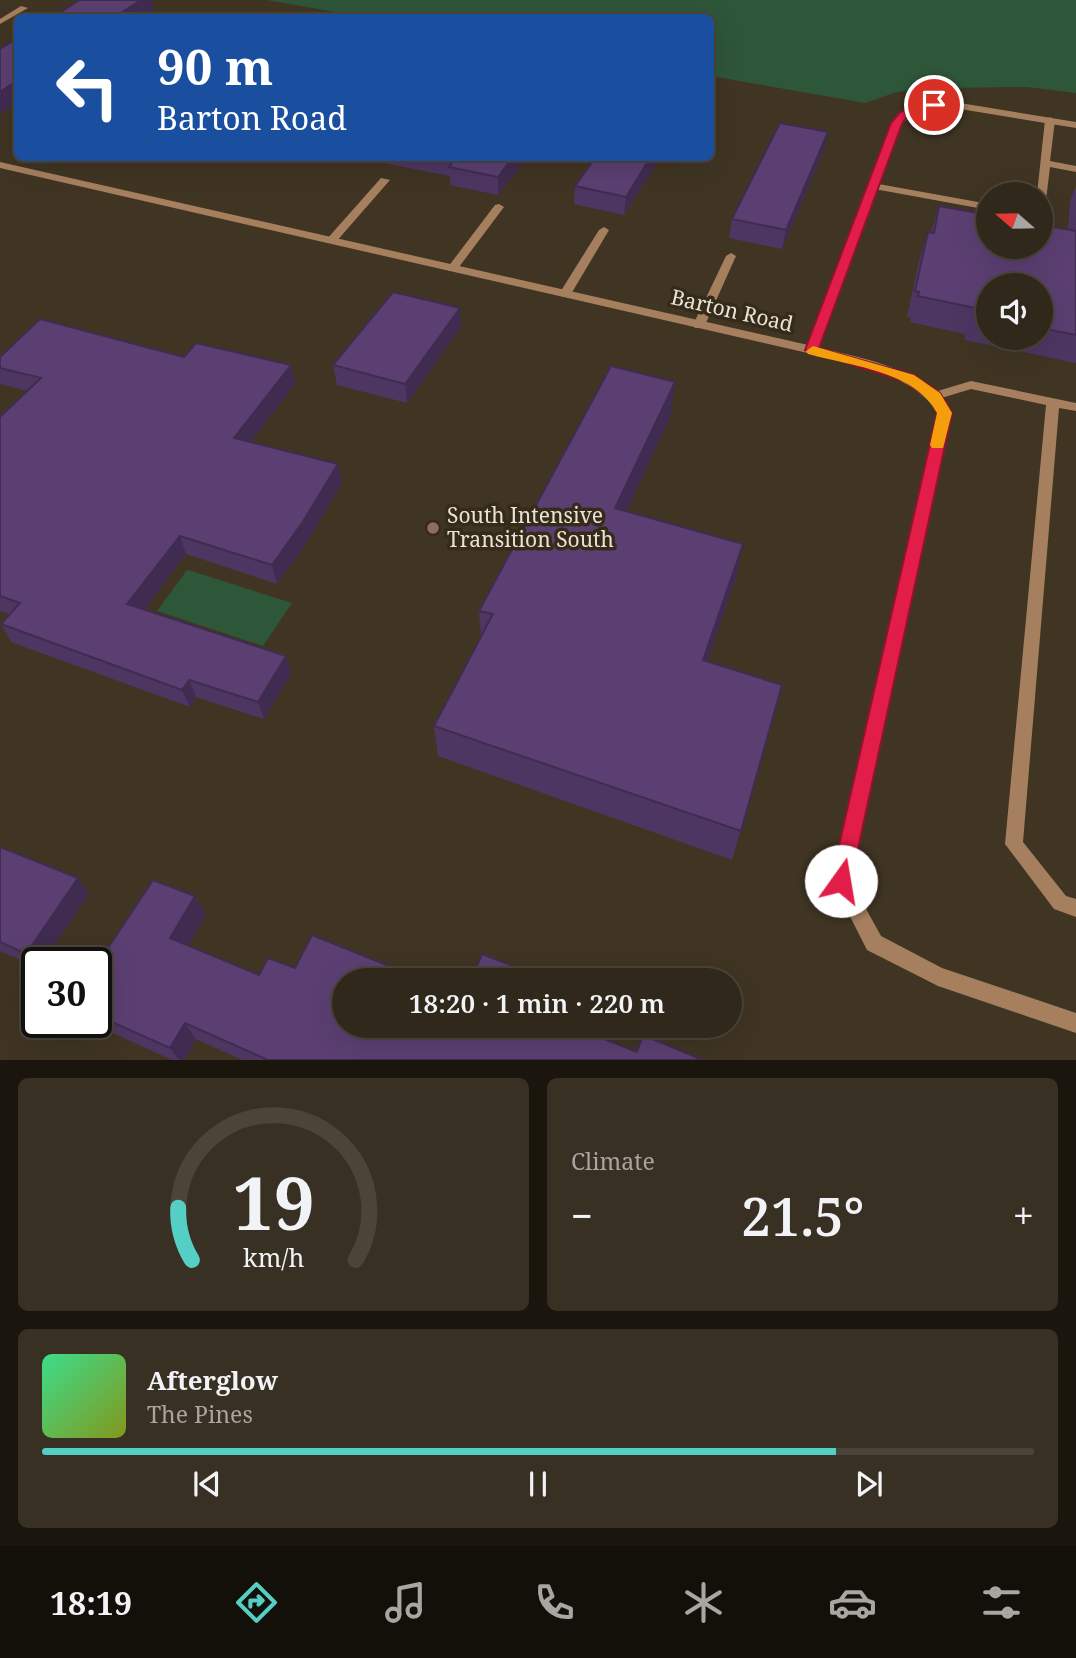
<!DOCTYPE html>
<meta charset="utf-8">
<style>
body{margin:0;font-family:"Noto Serif",serif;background:#383023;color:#f1f3f6;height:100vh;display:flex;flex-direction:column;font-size:26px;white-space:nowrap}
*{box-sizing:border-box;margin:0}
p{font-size:23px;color:#a8a6a2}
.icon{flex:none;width:38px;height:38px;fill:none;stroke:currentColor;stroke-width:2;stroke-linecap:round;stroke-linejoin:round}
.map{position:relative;height:1060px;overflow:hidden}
.side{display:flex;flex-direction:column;gap:18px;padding:18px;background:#1a160e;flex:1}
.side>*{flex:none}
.banner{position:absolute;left:14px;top:14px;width:700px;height:147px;border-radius:10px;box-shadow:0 7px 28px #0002,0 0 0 2px #4b4439;background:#1a4fa0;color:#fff;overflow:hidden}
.needle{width:46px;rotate:290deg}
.tools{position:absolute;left:976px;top:182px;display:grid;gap:14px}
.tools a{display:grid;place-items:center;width:77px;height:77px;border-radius:50%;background:#30281a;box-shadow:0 7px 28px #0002,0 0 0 2px #4b4439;font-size:35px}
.speed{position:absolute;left:21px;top:947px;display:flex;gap:14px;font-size:35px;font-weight:700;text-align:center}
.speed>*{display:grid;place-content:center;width:91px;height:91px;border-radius:50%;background:#30281a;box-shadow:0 7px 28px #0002,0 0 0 2px #4b4439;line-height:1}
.speed .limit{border:4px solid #111;border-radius:10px;background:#fff;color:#111}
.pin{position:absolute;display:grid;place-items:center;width:60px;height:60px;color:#fff;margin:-30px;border:4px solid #fff;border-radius:50%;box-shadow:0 2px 7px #0007}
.me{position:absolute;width:77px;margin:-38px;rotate:13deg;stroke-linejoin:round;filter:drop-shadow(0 0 5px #0008)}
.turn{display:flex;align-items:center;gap:24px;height:147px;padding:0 28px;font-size:32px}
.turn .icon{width:91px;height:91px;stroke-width:2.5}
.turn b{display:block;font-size:49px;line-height:60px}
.big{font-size:52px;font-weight:600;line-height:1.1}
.side .widget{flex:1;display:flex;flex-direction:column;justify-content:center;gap:10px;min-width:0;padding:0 24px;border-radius:10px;background:#383023}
.side .dial{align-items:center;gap:0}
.dial svg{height:182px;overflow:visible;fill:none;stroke:#4b4439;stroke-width:7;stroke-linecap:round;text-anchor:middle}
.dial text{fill:#f1f3f6;stroke:none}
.song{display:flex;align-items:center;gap:21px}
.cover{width:84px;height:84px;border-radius:10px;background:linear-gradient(135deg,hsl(150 70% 55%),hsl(70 70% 35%))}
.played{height:7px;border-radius:4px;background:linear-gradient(90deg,#55cec6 80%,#4b4439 80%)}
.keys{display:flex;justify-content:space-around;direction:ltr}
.heat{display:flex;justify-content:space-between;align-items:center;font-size:38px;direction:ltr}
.side .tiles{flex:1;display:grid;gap:18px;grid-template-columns:1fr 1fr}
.widget:last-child{grid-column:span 2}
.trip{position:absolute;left:332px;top:968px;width:410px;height:70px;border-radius:35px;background:#30281a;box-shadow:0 7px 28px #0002,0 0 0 2px #4b4439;font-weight:600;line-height:70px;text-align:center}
.menu{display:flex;height:112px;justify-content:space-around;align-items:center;background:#13100a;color:#a8a6a2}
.menu .icon{width:49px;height:49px}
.menu .on{color:#55cec6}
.menu b{font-size:32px;color:#f1f3f6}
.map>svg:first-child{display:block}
</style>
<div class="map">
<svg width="1076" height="1060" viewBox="0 0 1076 1060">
<rect width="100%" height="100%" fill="#403523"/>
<g fill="#2e5639">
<path d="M267 0H1076V93L1027 87 944 88 897 92 865 103 711 76 710 18H369Z"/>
<path d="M187 570H188L292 603 263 646 157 611Z"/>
</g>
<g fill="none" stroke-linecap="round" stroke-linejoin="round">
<g fill="#a67f5f" fill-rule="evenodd">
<path d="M1050 117 1055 120 1050 161 1076 166V172L1050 167 1046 200 1041 203V194H1037L1045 120Z"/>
<path d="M381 178 390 180 335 243H327V239Z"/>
<path d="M873 183 989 204V210L869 188V184Z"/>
<path d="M499 204 504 207 456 271H448V267L495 205Z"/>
<path d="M604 227 609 230 571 294 565 297 561 296 559 294 599 230Z"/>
<path d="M731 253 736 256 705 325 703 328H695L693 325 726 256Z"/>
<path d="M971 381 1076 403V411L1059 408 1023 842 1066 896 1076 899V917L1054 909 1005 844 1046 405 971 389 935 400 929 396 931 393Z"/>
</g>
<g fill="#a67f5f" fill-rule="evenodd">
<path d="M21 6 28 8 0 24V19Z"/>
<path d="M812 346C863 359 920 365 951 413L850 880 881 936 942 968 1076 1013V1033L938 986 867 950 832 881 939 413C908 371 855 365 808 353L806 350Z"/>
</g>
<path fill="#a67f5f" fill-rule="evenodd" d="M954 102 1076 122V128L954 108 919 111 901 124 818 350 812 354 0 168V162L808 345 892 123C908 104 930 102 954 102Z"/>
</g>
<g fill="#4e3662" fill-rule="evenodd">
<path d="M824 150 782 249 729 238 732 219Z"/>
<path d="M383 158H527L498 195 450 185V176L383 163Z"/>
<path d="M660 158 624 215 574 204 575 186Z"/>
<path d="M1076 186V363L965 340V334L910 322 911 317H907L920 257 928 232H931L939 206 1068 230 1070 201ZM989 285H1041V338H989Z"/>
<path d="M461 327 407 403 337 385 333 365Z"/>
<path d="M0 357H184L291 365 295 384 250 442 342 483 307 542 277 584 186 554 144 610 286 656 291 674 264 719 196 697 190 707 11 642 1 624 9 614 0 611V417L28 391 0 384Z"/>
<path d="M671 415 626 511 736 577 707 661 782 685 732 860 438 756 434 726 481 637 479 611Z"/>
<path d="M0 847 89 894 37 962V967L0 951Z"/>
<path d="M206 915 188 945 259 975 295 968 637 1052 703 1060H242L196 1039 185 1060H172L89 1022H96V966Z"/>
</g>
<g fill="#402c50">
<path d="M141 0H152L154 10 143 18H113Z"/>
<path d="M18 80V102L0 114V92Z"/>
<path d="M828 132 824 150 782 249 786 230Z"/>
<path d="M512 158H527L498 195V177Z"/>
<path d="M650 158H660L624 215 626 197Z"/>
<path d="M460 308 461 327 407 403 405 384Z"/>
<path d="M291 365 295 384 239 457 234 438Z"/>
<path d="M675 382 671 415 613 541 615 508Z"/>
<path d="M338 464 342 483 307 542 277 584 272 565Z"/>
<path d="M180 536 186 554 135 622 127 604Z"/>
<path d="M743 544 736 577 697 692 703 660Z"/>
<path d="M286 656 291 674 264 719 258 702Z"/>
<path d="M189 680 196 697 190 707 182 690Z"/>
<path d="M78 878 89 894 43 962H37V966L26 954Z"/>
<path d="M195 896 206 915 182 956 170 938Z"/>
<path d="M185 1023 196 1039 185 1060H179L170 1048Z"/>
</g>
<g fill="#5b3f72" stroke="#402c50" stroke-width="2">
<path d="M80 0H141L113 18H51Z"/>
<path d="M18 38V80L0 92V49Z"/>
<path d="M780 123 828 132 786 230 732 219Z"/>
<path d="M445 158H512L498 177 449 167 455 159Z"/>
<path d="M595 158H650L626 197 575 186Z"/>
<path d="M939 206 989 215V247H1041V225L1076 231V335L1041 328V285H989V317L975 314V308L918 296 919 292 915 291 928 232 934 233Z"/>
<path d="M393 292 460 308 405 384 333 365Z"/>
<path d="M40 319 184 357 196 343 291 365 234 438 338 464 302 523 272 565 180 536 127 604 286 656 258 702 189 680 182 690 1 624 20 603 0 596V417L41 378 0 368V357Z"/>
<path d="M611 366 675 382 615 508 743 544 703 660 782 685 741 831 434 726 493 614 479 611Z"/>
<path d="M0 847 78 878 26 954 0 942Z"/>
<path d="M153 880 195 896 170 938 259 975 268 958 295 968 312 935 424 980H345V1026H571L637 1052 643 1035 703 1060H268L185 1023 170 1048 96 1015V966Z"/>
<path d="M482 954 538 976 537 980H471Z"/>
</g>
<path fill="#e11d48" stroke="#92132f" stroke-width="2" d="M934 102 939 105 937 107 907 117 902 124 819 348 914 375 940 393 952 413 851 881 848 888 841 891 834 888 831 881 937 413 930 399 904 381 805 350 891 123 900 112Z"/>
<path fill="#f59e0b" d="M813 346 914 375 940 393 952 413 943 448H932L930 445 937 413C915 371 851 366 808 354L806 351Z"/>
<circle fill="#8d6e63" stroke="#362b19" stroke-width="2.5" cx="433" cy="528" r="7"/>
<g text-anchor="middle" stroke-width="7" stroke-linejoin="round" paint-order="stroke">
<g font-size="21" fill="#e9e2d7" stroke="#362b19">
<text transform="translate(732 311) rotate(13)" y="7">Barton Road</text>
</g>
<g font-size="21" fill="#e9e2d7" stroke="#362b19" text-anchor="start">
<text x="447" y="523">South Intensive<tspan x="447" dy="24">Transition South</tspan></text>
</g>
</g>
</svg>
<div class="tools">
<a><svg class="needle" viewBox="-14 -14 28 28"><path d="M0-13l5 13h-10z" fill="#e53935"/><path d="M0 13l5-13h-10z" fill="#a8a6a2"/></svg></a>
<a><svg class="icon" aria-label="sound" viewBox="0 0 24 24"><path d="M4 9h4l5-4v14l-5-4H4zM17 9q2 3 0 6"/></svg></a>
</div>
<div class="speed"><div class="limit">30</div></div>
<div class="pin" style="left:934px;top:105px;background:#d93025"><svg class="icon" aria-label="arrive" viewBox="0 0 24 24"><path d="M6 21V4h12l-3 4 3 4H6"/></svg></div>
<svg class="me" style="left:841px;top:881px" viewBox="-20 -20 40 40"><circle r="19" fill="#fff"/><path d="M0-13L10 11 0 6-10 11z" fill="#e11d48"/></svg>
<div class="trip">18:20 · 1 min · 220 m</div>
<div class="banner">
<div class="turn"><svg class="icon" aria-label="left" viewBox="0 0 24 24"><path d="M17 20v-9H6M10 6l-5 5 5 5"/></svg><div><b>90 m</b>Barton Road</div></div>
</div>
</div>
<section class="side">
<div class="tiles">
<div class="widget dial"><svg viewBox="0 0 100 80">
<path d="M14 69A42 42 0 1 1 86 69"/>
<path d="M14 69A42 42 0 0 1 8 46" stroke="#55cec6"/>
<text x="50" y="56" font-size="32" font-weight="700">19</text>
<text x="50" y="72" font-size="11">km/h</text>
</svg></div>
<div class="widget"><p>Climate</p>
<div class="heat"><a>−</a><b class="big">21.5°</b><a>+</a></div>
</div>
<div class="widget">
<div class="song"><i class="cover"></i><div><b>Afterglow</b><p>The Pines</p></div></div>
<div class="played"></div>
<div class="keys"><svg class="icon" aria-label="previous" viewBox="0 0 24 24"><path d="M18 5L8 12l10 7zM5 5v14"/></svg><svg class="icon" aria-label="pause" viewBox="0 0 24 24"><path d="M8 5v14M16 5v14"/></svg><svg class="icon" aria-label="next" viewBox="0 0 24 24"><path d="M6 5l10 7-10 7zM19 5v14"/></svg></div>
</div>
</div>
</section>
<nav class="menu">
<b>18:19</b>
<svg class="icon on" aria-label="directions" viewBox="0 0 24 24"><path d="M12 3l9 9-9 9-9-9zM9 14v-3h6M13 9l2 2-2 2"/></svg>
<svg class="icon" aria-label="music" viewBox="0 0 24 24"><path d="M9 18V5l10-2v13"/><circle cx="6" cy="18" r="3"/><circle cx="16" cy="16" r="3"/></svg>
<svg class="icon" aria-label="phone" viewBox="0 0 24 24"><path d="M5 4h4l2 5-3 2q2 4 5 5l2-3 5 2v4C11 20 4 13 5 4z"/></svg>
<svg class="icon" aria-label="climate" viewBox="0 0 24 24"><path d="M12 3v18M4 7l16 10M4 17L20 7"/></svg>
<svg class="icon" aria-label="car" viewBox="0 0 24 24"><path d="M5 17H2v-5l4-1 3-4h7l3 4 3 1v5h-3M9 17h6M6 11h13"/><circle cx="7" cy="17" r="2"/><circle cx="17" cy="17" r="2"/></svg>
<svg class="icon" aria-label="filters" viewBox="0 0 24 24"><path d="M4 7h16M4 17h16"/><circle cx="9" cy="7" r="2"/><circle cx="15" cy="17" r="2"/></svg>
</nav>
